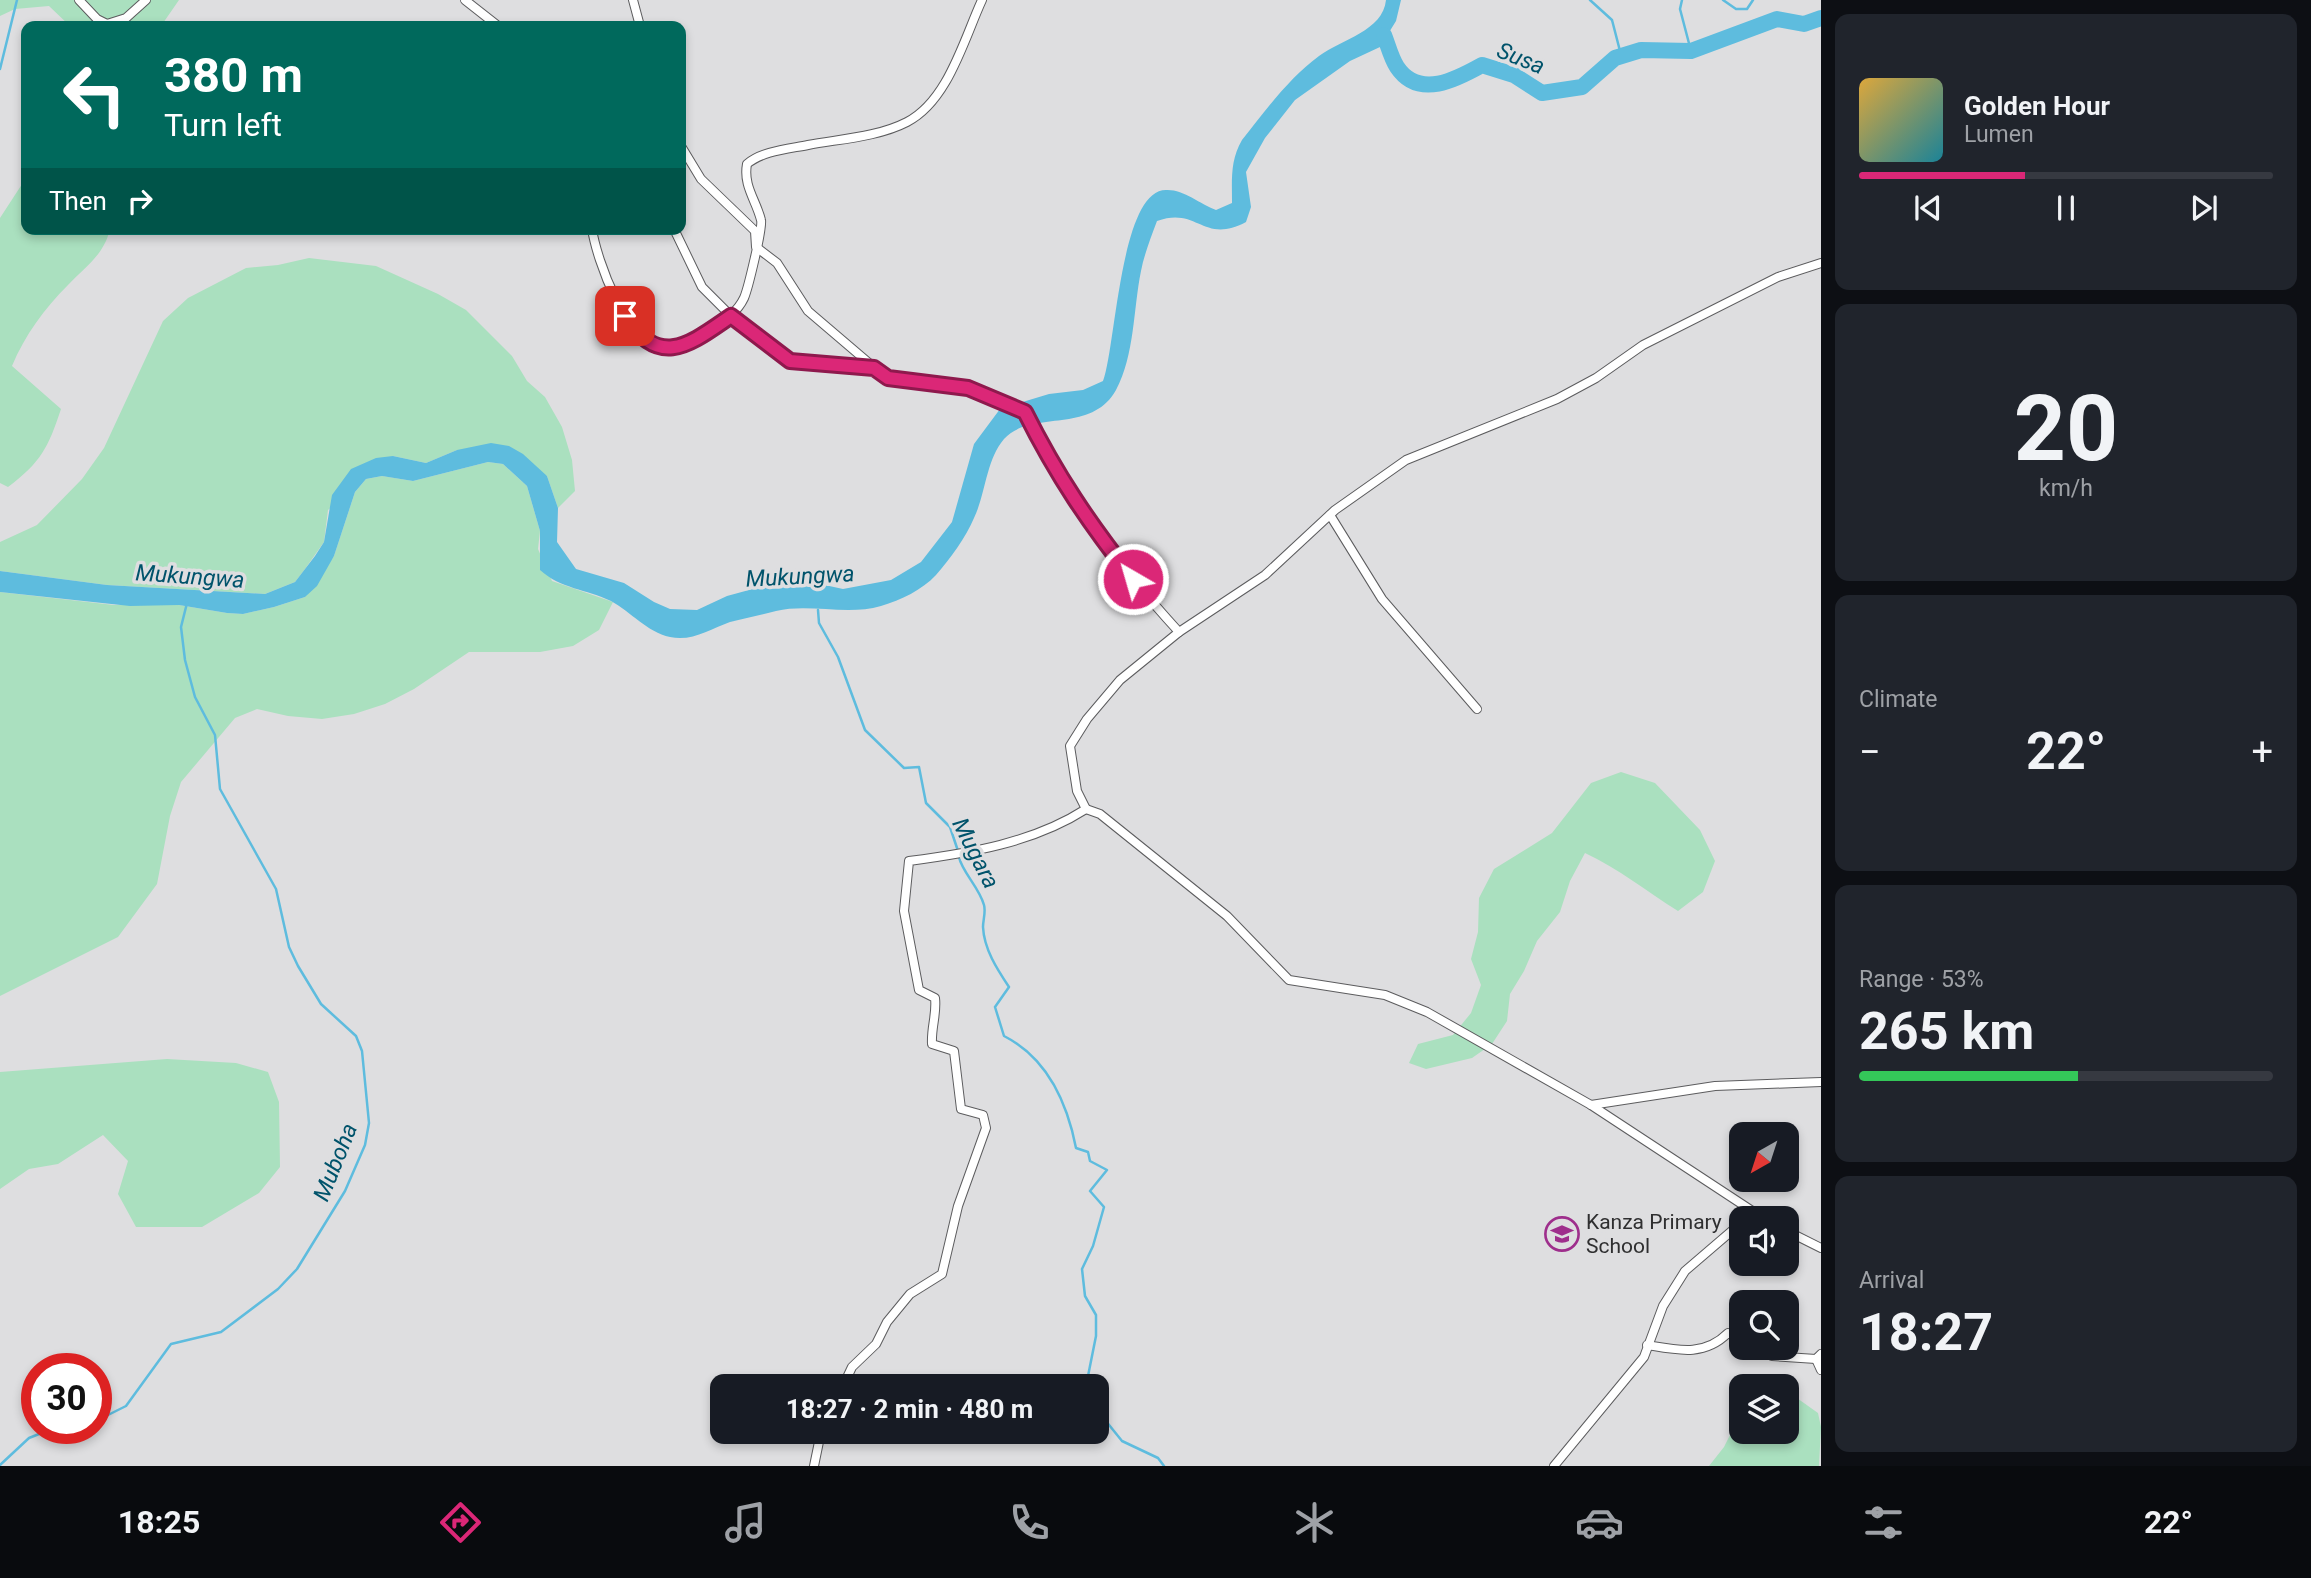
<!DOCTYPE html>
<meta charset="utf-8">
<style>
body{margin:0;font-family:Roboto,sans-serif;background:#20242c;color:#f1f3f6;height:100vh;display:flex;flex-direction:column;font-size:26px;white-space:nowrap}
*{box-sizing:border-box;margin:0}
p{font-size:23px;color:#9ea1a6}
.icon{flex:none;width:38px;height:38px;fill:none;stroke:currentColor;stroke-width:2;stroke-linecap:round;stroke-linejoin:round}
.map{position:relative;flex:1;overflow:hidden}
.details{display:flex;flex-direction:column;gap:14px;padding:14px;background:#0d0f14;width:490px}
.details>*{flex:none}
.banner{position:absolute;left:21px;top:21px;width:665px;height:214px;border-radius:14px;box-shadow:0 4px 10px #0003;background:#00695c;color:#fff;overflow:hidden}
.needle{width:46px;rotate:219deg}
.tools{position:absolute;left:1729px;top:1122px;display:grid;gap:14px}
.tools a{display:grid;place-items:center;width:70px;height:70px;border-radius:14px;background:#171b24;box-shadow:0 4px 10px #0003;font-size:35px}
.speed{position:absolute;left:21px;top:1353px;display:flex;gap:14px;font-size:35px;font-weight:700;text-align:center}
.speed>*{display:grid;place-content:center;width:91px;height:91px;border-radius:50%;background:#171b24;box-shadow:0 4px 10px #0003;line-height:1}
.speed .limit{border:10px solid #d22;background:#fff;color:#111}
.pin{position:absolute;display:grid;place-items:center;width:60px;height:60px;color:#fff;margin:-30px;border-radius:14px;box-shadow:0 4px 10px #0006}
.me{position:absolute;width:77px;margin:-38px;rotate:322deg;stroke-linejoin:round;filter:drop-shadow(0 0 5px #0008)}
.turn{display:flex;align-items:center;gap:24px;height:147px;padding:0 28px;font-size:32px}
.turn .icon{width:91px;height:91px;stroke-width:2.5}
.turn b{display:block;font-size:49px;line-height:60px}
.then{display:flex;align-items:center;height:66px;padding:0 28px;background:#0003;gap:14px;font-size:26px}
.big{font-size:52px;font-weight:700;line-height:1.1}
.details .tile{flex:1;display:flex;flex-direction:column;justify-content:center;gap:10px;min-width:0;padding:0 24px;border-radius:14px;background:#20242c}
.details .dial{align-items:center;gap:0}
.dial b{font-size:91px;line-height:1}
.song{display:flex;align-items:center;gap:21px}
.cover{width:84px;height:84px;border-radius:10px;background:linear-gradient(135deg,hsl(40 70% 55%),hsl(190 70% 35%))}
.played{height:7px;border-radius:4px;background:linear-gradient(90deg,#db2777 40%,#363941 40%)}
.keys{display:flex;justify-content:space-around;direction:ltr}
.heat{display:flex;justify-content:space-between;align-items:center;font-size:38px;direction:ltr}
.charge{height:10px;border-radius:5px;background:linear-gradient(90deg,#34c759 53%,#363941 0)}
.trip{position:absolute;left:710px;top:1374px;width:399px;height:70px;border-radius:14px;background:#171b24;box-shadow:0 4px 10px #0003;font-weight:700;line-height:70px;text-align:center}
.menu{display:flex;height:112px;justify-content:space-around;align-items:center;background:#090b0e;color:#9ea1a6}
.menu .icon{width:49px;height:49px}
.menu .on{color:#db2777}
.menu b{font-size:32px;color:#f1f3f6}
main{display:flex;flex:1;min-height:0}
.map>svg:first-child{display:block}
</style>
<main>
<div class="map">
<svg width="1821" height="1466" viewBox="0 0 1821 1466">
<rect width="100%" height="100%" fill="#dedee0"/>
<g fill="#aae0bf">
<path d="M0 0H179L161 26H70L49 6 15 9 0 16Z"/>
<path d="M26 178V229H110C104 255 85 267 68 285 44 309 25 335 12 366L61 409C48 448 41 462 8 487L0 483V218Z"/>
<path d="M309 258 376 266 438 294 466 310 512 356 527 381 545 397 562 427 572 460 575 491 558 508 547 476 457 450 426 463 393 456 328 510 324 542 305 569 295 582 265 594 107 585 0 571V542L37 525 82 479 104 448 163 321 188 298 246 268 278 265Z"/>
<path d="M488 462 503 464 527 486 540 531 538 549 552 581 613 602 599 630 573 646 540 652H469L414 689 385 704 354 714 322 719 288 716 257 709 235 718 181 782 170 816 157 884 118 937 0 996V592L114 605H179L227 613 243 614 274 607 305 597 334 556 355 492 366 479 382 476 413 481Z"/>
<path d="M1621 772 1655 783 1700 830 1715 861 1703 892 1678 911C1646 891 1619 869 1585 853L1570 881 1560 912 1537 941 1524 971 1510 994 1507 1021 1492 1044 1472 1058 1426 1069 1409 1063 1418 1044 1453 1035 1471 1013 1481 985 1471 959 1478 932 1479 898 1494 869 1552 833 1591 783Z"/>
<path d="M167 1059 236 1063 268 1072 279 1102 280 1167 259 1193 202 1227H136L118 1194 128 1161 103 1135 58 1164 29 1169 0 1189V1072Z"/>
<path d="M1787 1391 1818 1413 1821 1427 1819 1466H1709L1724 1447 1741 1413V1432H1787Z"/>
</g>
<path fill="#5ebcde" d="M1386 0H1401L1396 21 1380 47 1350 61 1295 100 1265 138 1246 172 1251 207 1246 222C1203 245 1198 206 1157 221 1151 237 1144 255 1141 271 1133 310 1135 354 1116 390 1091 435 1031 409 1004 439 986 460 986 493 974 518 966 537 950 559 936 575 922 590 901 600 881 606 847 616 809 603 776 611 761 615 745 618 730 622 710 629 692 642 670 637 647 632 631 612 611 601 586 589 561 589 540 570V531L527 486 503 464 488 462 413 481 382 476 366 479 355 492 334 556 317 586 305 597 274 607 243 614 227 613 179 605 130 606 0 592V571L107 585 265 594 295 582 315 556 324 542 332 495 351 469 376 458 393 456 426 463 457 450 491 443 509 446 523 454 547 476 558 508 557 542 576 569 624 583 654 602 670 609 697 610 727 596 760 587 811 582 843 589 891 580 921 562 952 522 974 444 1000 409 1049 394 1083 390 1103 381C1116 347 1120 190 1166 190 1183 189 1200 204 1216 210L1232 203C1232 179 1230 161 1242 140 1265 111 1289 78 1319 56 1342 39 1383 31 1386 0Z"/>
<g fill="none" stroke-linecap="round" stroke-linejoin="round">
<g stroke="#5ebcde" stroke-width="2.5">
<path d="M1590 0 1612 20 1620 51 1615 58"/>
<path d="M1682 0 1680 9 1691 51"/>
<path d="M1723 0 1736 9H1747L1753 0"/>
<path d="M0 69 17 0"/>
<path d="M818 610 819 623 838 657 865 730 904 768 919 767 926 803 950 827 958 851"/>
<path d="M959 857C962 872 979 887 984 905 986 912 983 920 983 927 984 949 997 969 1009 987L995 1007 1004 1036C1047 1058 1067 1102 1076 1148L1088 1152 1090 1161 1107 1170 1090 1191 1104 1207 1093 1246 1082 1269 1085 1296 1096 1315V1336L1086 1386"/>
<path d="M1097 1397V1403"/>
<path d="M1097 1410 1122 1441 1158 1458 1164 1466"/>
<path d="M96 1421 126 1406 171 1344 221 1332 278 1289 297 1269 345 1191 365 1145 369 1123 362 1051 356 1036 321 1004 298 966 289 947 276 889 220 789 215 735 195 697 185 660 181 627 187 603"/>
<path d="M0 1465 29 1438 54 1428"/>
</g>
<path stroke="#5ebcde" stroke-width="16" d="M1384 35C1388 45 1391 58 1397 67 1419 100 1457 79 1482 65L1514 75 1542 93 1582 87 1615 58 1641 50 1691 51 1777 19 1804 24 1821 18"/>
<g stroke="#5c5c5e" stroke-width="10">
<g id="street">
<path d="M79 0 97 19 107 24 126 18 146 0"/>
<path d="M465 0 498 26"/>
<path d="M633 0 640 26"/>
<path d="M681 146 701 179 755 231 756 247 777 263 808 311 883 375 889 378 968 388 1025 412C1067 497 1115 562 1179 632"/>
<path d="M592 229C597 261 626 341 662 349 678 353 694 342 706 333 720 323 736 315 744 298 748 289 763 227 761 220 756 200 743 186 747 164 762 151 788 149 808 145 840 139 878 137 907 122 948 101 964 39 982 0"/>
<path d="M674 229 702 287 731 316 790 361 874 368"/>
<path d="M1330 515 1382 599 1477 709"/>
<path d="M1086 809 1100 814 1227 916 1289 980 1385 995 1427 1012 1591 1105 1763 1218"/>
<path d="M1591 1105 1715 1086 1821 1082"/>
<path d="M1787 1231 1821 1248"/>
<path d="M1647 1345C1677 1350 1704 1357 1728 1333L1741 1339"/>
<path d="M1756 1348 1772 1356 1816 1359 1821 1354"/>
<path d="M1816 1359 1821 1370"/>
<path d="M843 1386 852 1367 876 1344 887 1322 910 1294 942 1274 958 1206 986 1128 983 1115 961 1109 954 1051 932 1044C931 1027 937 1014 935 998L919 990 904 911 909 861C970 853 1033 843 1086 809L1077 791 1070 746 1087 719 1120 680 1179 632 1265 575 1335 510 1406 460 1557 399 1596 378 1643 345 1778 277 1821 263"/>
<path d="M814 1466 821 1432"/>
<path d="M1554 1466 1644 1357 1663 1306 1685 1271 1741 1223"/>
</g>
</g>
<use href="#street" stroke="#fff" stroke-width="8"/>
</g>
<g fill="none" stroke-linecap="round" stroke-linejoin="round">
<g stroke="#8e194d" stroke-width="18">
<path id="route" d="M625 316C660 370 690 344 731 316L790 361 874 368 888 378 968 388 1025 412C1057 476 1089 523 1133 579"/>
</g>
<use href="#route" stroke="#db2777" stroke-width="12"/>
</g>
<defs>
<g id="school-ring" transform="scale(1.75)"><circle r="9.5" fill="#dedee0" stroke="#9e2e8c" stroke-width="1.5"/><path d="M0-5L7-2L0 1L-7-2ZM-4 1L0 2.5L4 1V4Q0 6-4 4Z" fill="#9e2e8c"/></g>
</defs>
<g fill-rule="evenodd">
<use href="#school-ring" x="1562" y="1234"/>
</g>
<g text-anchor="middle" stroke-width="7" stroke-linejoin="round" paint-order="stroke">
<g font-size="21" fill="#2f2f30" stroke="#dedee0" text-anchor="start">
<text x="1586" y="1229">Kanza Primary<tspan x="1586" dy="24">School</tspan></text>
</g>
<g font-size="23" font-style="italic" fill="#00536b" stroke="#dedee0">
<text transform="translate(1521 58) rotate(22)" y="8">Susa</text>
<text transform="translate(190 576) rotate(4)" y="8">Mukungwa</text>
<text transform="translate(800 576) rotate(-3)" y="8">Mukungwa</text>
<text transform="translate(976 853) rotate(63)" y="8">Mugara</text>
<text transform="translate(335 1162) rotate(-68)" y="8">Muboha</text>
</g>
</g>
</svg>
<div class="tools">
<a><svg class="needle" viewBox="-14 -14 28 28"><path d="M0-13l5 13h-10z" fill="#e53935"/><path d="M0 13l5-13h-10z" fill="#9ea1a6"/></svg></a>
<a><svg class="icon" aria-label="sound" viewBox="0 0 24 24"><path d="M4 9h4l5-4v14l-5-4H4zM17 9q2 3 0 6"/></svg></a>
<a><svg class="icon" aria-label="search" viewBox="0 0 24 24"><circle cx="10" cy="10" r="6"/><path d="M15 15l6 6"/></svg></a>
<a><svg class="icon" aria-label="layers" viewBox="0 0 24 24"><path d="M12 4l9 5-9 5-9-5zM3 14l9 5 9-5"/></svg></a>
</div>
<div class="speed"><div class="limit">30</div></div>
<div class="pin" style="left:625px;top:316px;background:#d93025"><svg class="icon" aria-label="arrive" viewBox="0 0 24 24"><path d="M6 21V4h12l-3 4 3 4H6"/></svg></div>
<svg class="me" style="left:1133px;top:579px" viewBox="-20 -20 40 40"><circle r="17" fill="#db2777" stroke="#fff" stroke-width="3"/><path d="M0-11L8 9 0 5-8 9z" fill="#fff"/></svg>
<div class="trip">18:27 · 2 min · 480 m</div>
<div class="banner">
<div class="turn"><svg class="icon" aria-label="left" viewBox="0 0 24 24"><path d="M17 20v-9H6M10 6l-5 5 5 5"/></svg><div><b>380 m</b>Turn left</div></div>
<div class="then">Then<svg class="icon" aria-label="right" viewBox="0 0 24 24"><path d="M7 20v-9h11M14 6l5 5-5 5"/></svg></div>
</div>
</div>
<section class="details">
<div class="tile">
<div class="song"><i class="cover"></i><div><b>Golden Hour</b><p>Lumen</p></div></div>
<div class="played"></div>
<div class="keys"><svg class="icon" aria-label="previous" viewBox="0 0 24 24"><path d="M18 5L8 12l10 7zM5 5v14"/></svg><svg class="icon" aria-label="pause" viewBox="0 0 24 24"><path d="M8 5v14M16 5v14"/></svg><svg class="icon" aria-label="next" viewBox="0 0 24 24"><path d="M6 5l10 7-10 7zM19 5v14"/></svg></div>
</div>
<div class="tile dial"><b>20</b><p>km/h</p></div>
<div class="tile"><p>Climate</p>
<div class="heat"><a>−</a><b class="big">22°</b><a>+</a></div>
</div>
<div class="tile"><p>Range · 53%</p><b class="big">265 km</b><div class="charge"></div></div>
<div class="tile"><p>Arrival</p><b class="big">18:27</b></div>
</section>
</main>
<nav class="menu">
<b>18:25</b>
<svg class="icon on" aria-label="directions" viewBox="0 0 24 24"><path d="M12 3l9 9-9 9-9-9zM9 14v-3h6M13 9l2 2-2 2"/></svg>
<svg class="icon" aria-label="music" viewBox="0 0 24 24"><path d="M9 18V5l10-2v13"/><circle cx="6" cy="18" r="3"/><circle cx="16" cy="16" r="3"/></svg>
<svg class="icon" aria-label="phone" viewBox="0 0 24 24"><path d="M5 4h4l2 5-3 2q2 4 5 5l2-3 5 2v4C11 20 4 13 5 4z"/></svg>
<svg class="icon" aria-label="climate" viewBox="0 0 24 24"><path d="M12 3v18M4 7l16 10M4 17L20 7"/></svg>
<svg class="icon" aria-label="car" viewBox="0 0 24 24"><path d="M5 17H2v-5l4-1 3-4h7l3 4 3 1v5h-3M9 17h6M6 11h13"/><circle cx="7" cy="17" r="2"/><circle cx="17" cy="17" r="2"/></svg>
<svg class="icon" aria-label="filters" viewBox="0 0 24 24"><path d="M4 7h16M4 17h16"/><circle cx="9" cy="7" r="2"/><circle cx="15" cy="17" r="2"/></svg>
<b>22°</b>
</nav>
